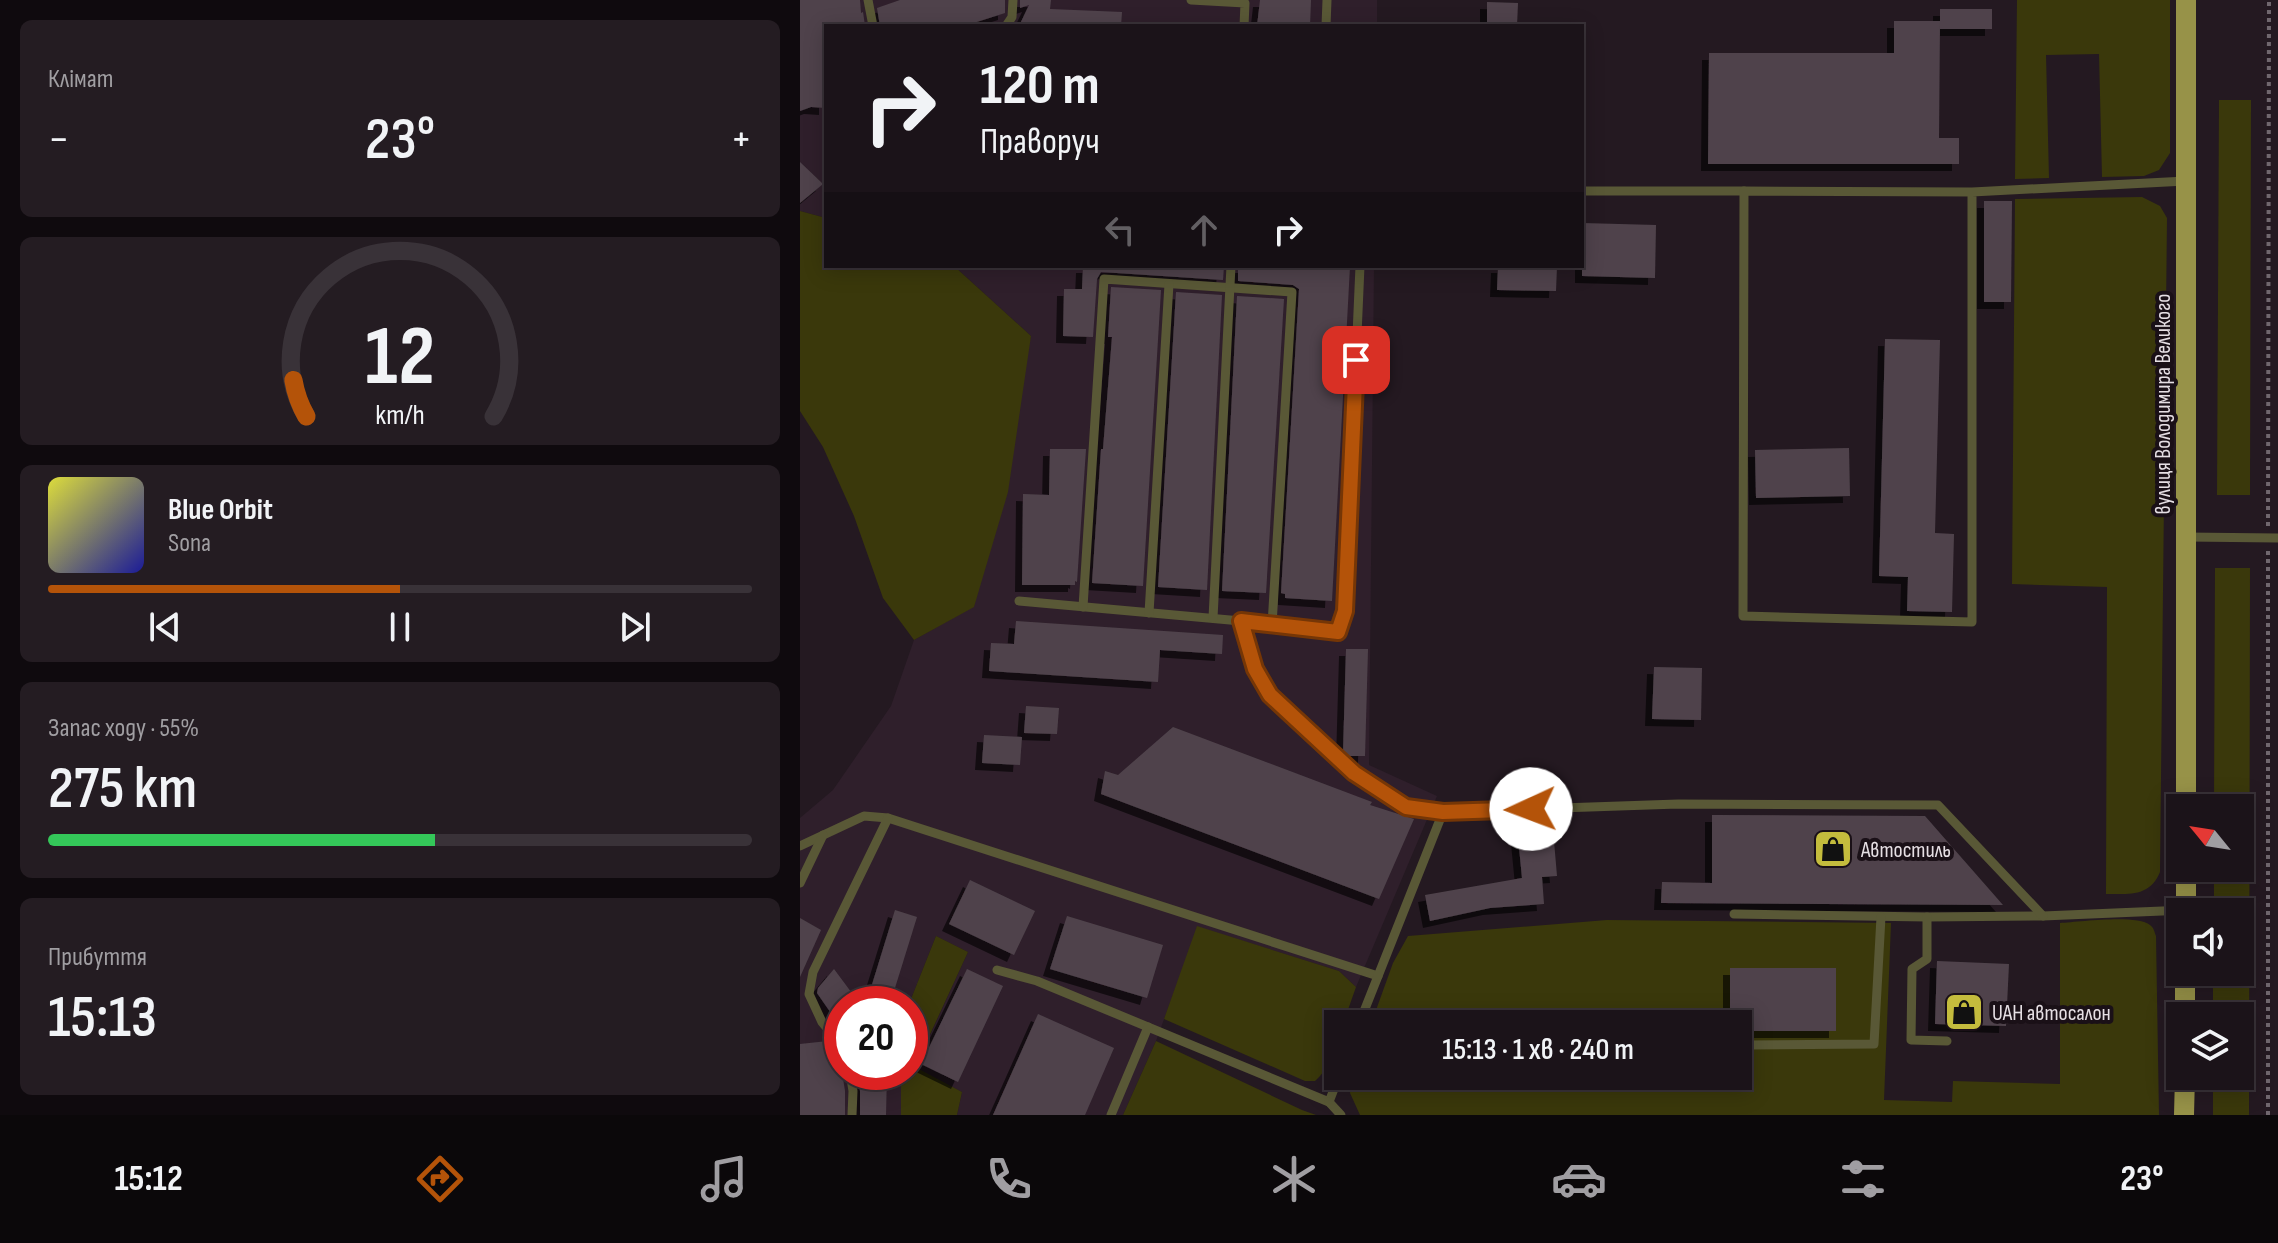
<!DOCTYPE html>
<html lang="uk">
<meta charset="utf-8">
<style>
body{margin:0;font-family:"Sofia Sans Condensed",sans-serif;background:#241c22;color:#f1f3f6;height:100vh;display:flex;flex-direction:column;font-size:30px;white-space:nowrap}
*{box-sizing:border-box;margin:0}
p{font-size:26px;color:#a09ea2}
.icon{flex:none;width:44px;height:44px;fill:none;stroke:currentColor;stroke-width:2;stroke-linecap:round;stroke-linejoin:round}
.map{position:relative;flex:1;overflow:hidden}
.details{display:flex;flex-direction:column;gap:20px;padding:20px;background:#0f0a0e;width:800px}
.details>*{flex:none}
.guide{position:absolute;left:24px;top:24px;width:760px;height:244px;border-radius:0px;box-shadow:0 4px 20px #0003,0 0 0 2px #393238;background:#1b1319;color:#f1f3f6;overflow:hidden}
.needle{width:52px;rotate:300deg}
.fabs{position:absolute;left:1366px;top:794px;display:grid;gap:16px}
.fabs a{display:grid;place-items:center;width:88px;height:88px;border-radius:0px;background:#1b1319;box-shadow:0 4px 20px #0003,0 0 0 2px #393238;font-size:40px}
.speed{position:absolute;left:24px;top:986px;display:flex;gap:16px;font-size:40px;font-weight:700;text-align:center}
.speed>*{display:grid;place-content:center;width:104px;height:104px;border-radius:50%;background:#1b1319;box-shadow:0 4px 20px #0003,0 0 0 2px #393238;line-height:1}
.speed .limit{border:12px solid #d22;background:#fff;color:#111}
.pin{position:absolute;display:grid;place-items:center;width:68px;height:68px;color:#fff;margin:-34px;border-radius:16px;box-shadow:0 4px 12px #0006}
.me{position:absolute;width:88px;margin:-44px;rotate:268deg;stroke-linejoin:round;filter:drop-shadow(0 0 6px #0008)}
.turn{display:flex;align-items:center;gap:28px;height:168px;padding:0 24px;font-size:36px}
.turn .icon{width:104px;height:104px;stroke-width:2.5}
.turn b{display:block;font-size:56px;line-height:68px}
.lanes{display:flex;align-items:center;height:76px;padding:0 24px;background:#0003;justify-content:center;gap:40px;direction:ltr}
.lanes .off{opacity:.35}
.big{font-size:60px;font-weight:600;line-height:1.1}
.details .widget{flex:1;display:flex;flex-direction:column;justify-content:center;gap:12px;min-width:0;padding:0 28px;border-radius:12px;background:#241c22}
.details .dial{align-items:center;gap:0}
.dial svg{height:208px;overflow:visible;fill:none;stroke:#393238;stroke-width:7;stroke-linecap:round;text-anchor:middle}
.dial text{fill:#f1f3f6;stroke:none}
.song{display:flex;align-items:center;gap:24px}
.cover{width:96px;height:96px;border-radius:12px;background:linear-gradient(135deg,hsl(60 70% 55%),hsl(240 70% 35%))}
.played{height:8px;border-radius:4px;background:linear-gradient(90deg,#b45309 50%,#393238 50%)}
.keys{display:flex;justify-content:space-around;direction:ltr}
.heat{display:flex;justify-content:space-between;align-items:center;font-size:44px;direction:ltr}
.charge{height:12px;border-radius:6px;background:linear-gradient(90deg,#34c759 55%,#393238 0)}
.trip{position:absolute;left:524px;top:1010px;width:428px;height:80px;border-radius:0px;background:#1b1319;box-shadow:0 4px 20px #0003,0 0 0 2px #393238;font-weight:600;line-height:80px;text-align:center}
.dock{display:flex;height:128px;justify-content:space-around;align-items:center;background:#0b080a;color:#a09ea2}
.dock .icon{width:56px;height:56px}
.dock .current{color:#b45309}
.dock b{font-size:36px;color:#f1f3f6}
main{display:flex;flex:1;min-height:0}
.map>svg:first-child{display:block}
</style>
<main>
<section class="details">
<div class="widget"><p>Клімат</p>
<div class="heat"><a>−</a><b class="big">23°</b><a>+</a></div>
</div>
<div class="widget dial"><svg viewBox="0 0 100 80">
<path d="M14 69A42 42 0 1 1 86 69"/>
<path d="M14 69A42 42 0 0 1 9 55" stroke="#b45309"/>
<text x="50" y="56" font-size="32" font-weight="700">12</text>
<text x="50" y="72" font-size="11">km/h</text>
</svg></div>
<div class="widget">
<div class="song"><i class="cover"></i><div><b>Blue Orbit</b><p>Sona</p></div></div>
<div class="played"></div>
<div class="keys"><svg class="icon" aria-label="previous" viewBox="0 0 24 24"><path d="M18 5L8 12l10 7zM5 5v14"/></svg><svg class="icon" aria-label="pause" viewBox="0 0 24 24"><path d="M8 5v14M16 5v14"/></svg><svg class="icon" aria-label="next" viewBox="0 0 24 24"><path d="M6 5l10 7-10 7zM19 5v14"/></svg></div>
</div>
<div class="widget"><p>Запас ходу · 55%</p><b class="big">275 km</b><div class="charge"></div></div>
<div class="widget"><p>Прибуття</p><b class="big">15:13</b></div>
</section>
<div class="map">
<svg width="1478" height="1115" viewBox="0 0 1478 1115">
<defs>
<filter id="shadow"><feDropShadow dx="-7" dy="7" stdDeviation="0" flood-color="#0009"/></filter>
</defs>
<rect width="100%" height="100%" fill="#241921"/>
<g fill="#2f1f2b">
<path d="M0 0H577V26H26V218L0 211Z"/>
<path d="M154 266H574L569 765 637 796 556 987 539 971 398 927 356 1041 323 1115H157L162 1092 115 1068 168 952 136 936 109 1004H42V1072H101V1115H0V818L33 790 91 706 114 640 174 606 231 336Z"/>
</g>
<g fill="#3a380b">
<path d="M1217 0H1370V153L1359 170 1344 176 1302 177 1299 54 1246 55 1249 178 1215 179Z"/>
<path d="M1419 100H1451L1450 495H1417Z"/>
<path d="M1342 197 1360 206 1367 218 1360 872C1350 897 1329 894 1306 894L1307 587 1212 584 1215 199Z"/>
<path d="M0 211 26 218V266H154L231 336 208 492 174 607 114 640 83 598 54 516 23 447 0 411Z"/>
<path d="M1415 568H1450L1449 1115H1413V1076H1440V1016H1413V972H1440V912H1414V868H1440V808H1414Z"/>
<path d="M807 920 1091 923 1084 1100 1152 1102 1153 1081 1260 1084V923C1278 922 1337 914 1350 925 1354 928 1354 931 1356 936L1359 1115H560L550 1093 552 1076H938V1024H571L593 963 608 936Z"/>
<path d="M397 926 539 971 556 987 543 1024H538C538 1044 530 1068 515 1081H505L364 1019Z"/>
<path d="M136 936 168 952 115 1067 162 1092 157 1115H101V1072H110L109 1004Z"/>
<path d="M356 1041 502 1110 516 1115H323Z"/>
</g>
<g fill="#4f434b" filter="url(#shadow)">
<path d="M0 0H60L61 13 63 12 65 26H26V108L11 107 0 111Z"/>
<path d="M100 0H205V13L164 26H80L77 8Z"/>
<path d="M220 0H251L250 9 322 12 321 26H219L229 5 220 8Z"/>
<path d="M460 0H511L510 26H457Z"/>
<path d="M687 2 718 3 717 26H687Z"/>
<rect x="1140" y="9" width="52" height="20"/>
<path d="M1094 21H1140L1139 138H1159V164H908L909 53H1094Z"/>
<path d="M0 162 23 184 0 203Z"/>
<path d="M1184 201H1212L1211 302H1184Z"/>
<path d="M782 223 856 225 855 278 782 276Z"/>
<path d="M283 266H424L423 280 301 272 297 279 293 337 263 336 264 289H282Z"/>
<path d="M438 266H550L532 601 485 598V594L481 593 499 289 493 285 438 281Z"/>
<path d="M698 266H757L756 291 697 290Z"/>
<path d="M311 287 361 290 343 586 292 583 301 449H303L312 337H308Z"/>
<path d="M376 292 422 295 407 590 358 587Z"/>
<path d="M437 296 484 299 466 593 422 591Z"/>
<path d="M1085 339 1140 340 1135 533 1154 534 1152 612 1107 611 1108 577 1079 576Z"/>
<path d="M1049 448 1050 496 956 498 955 450Z"/>
<path d="M250 449H286L277 582 275 581V585H222L223 494 249 495Z"/>
<path d="M216 621 423 635 422 654 360 650 358 682 189 671 191 643 214 644Z"/>
<path d="M546 649H568L565 756H547L543 753Z"/>
<path d="M854 667 902 668 901 720 852 719Z"/>
<path d="M226 706 259 708 257 734 224 733Z"/>
<path d="M373 727 572 802 570 805 614 819 579 899 301 794 305 771 318 775Z"/>
<path d="M184 735 222 737 220 765 182 763Z"/>
<path d="M912 815 1125 816 1203 905 861 903 862 882 912 883Z"/>
<path d="M716 817 752 818 757 876 742 877 744 904 690 908 630 921 625 895 722 878Z"/>
<path d="M170 880 235 911 214 955 149 924Z"/>
<path d="M95 910 117 917 90 1004H66Z"/>
<path d="M267 916 363 945 347 998 250 969Z"/>
<path d="M0 918 21 930 0 977Z"/>
<path d="M1137 961 1209 964 1206 1026 1135 1024Z"/>
<path d="M930 968H1036V1031H938V1024H930Z"/>
<path d="M34 969 60 1004H42V1029L17 993 18 988Z"/>
<path d="M167 969 203 986 158 1082 121 1064Z"/>
<path d="M238 1014 314 1048 285 1115H193Z"/>
<path d="M28 1041 37 1051 42 1053V1072L45 1091V1115H0V1044Z"/>
<path d="M58 1072H87L86 1115H60V1091Z"/>
</g>
<g fill="none" stroke-linecap="round" stroke-linejoin="round">
<g stroke="#70676e" stroke-width="4" stroke-dasharray="4 4" stroke-linecap="butt">
<path d="M1468 526 1469 0"/>
<path d="M1468 1115V550"/>
</g>
<g stroke="#595836" stroke-width="9">
<path d="M68 0 73 26"/>
<path d="M391 0 445 3 444 26"/>
<path d="M206 26 212 17 213 0"/>
<path d="M526 26 527 0"/>
<path d="M782 191H944"/>
<path d="M1172 192V622L943 616 944 191 1172 192 1386 181"/>
<path d="M1386 537 1478 538"/>
<path d="M219 601 441 621 455 669 470 695 554 773 606 807 643 812"/>
<path d="M283 607 304 279 492 292 472 625 441 621"/>
<path d="M349 613 369 284"/>
<path d="M413 618 431 266"/>
<path d="M472 625 538 632 545 611 560 266"/>
<path d="M0 846 64 816 88 818 578 976"/>
<path d="M0 883 23 835"/>
<path d="M934 914 1127 917 1243 916 1386 910"/>
<path d="M1127 917V959L1112 969 1111 1040 1147 1041"/>
<path d="M197 970 237 981 529 1102 539 1076"/>
<path d="M559 1024 643 812 878 804 1138 805 1243 916"/>
<path d="M948 1045 1074 1044 1081 917"/>
<path d="M42 1046 22 1022 9 994 13 972 88 818"/>
<path d="M50 1072 53 1091 52 1115"/>
<path d="M529 1102 541 1115"/>
<path d="M311 1115 348 1027"/>
</g>
<g stroke="#979248" stroke-width="20">
<path d="M1386 0V808"/>
<path d="M1386 912V868"/>
<path d="M1385 1016V972"/>
<path d="M1384 1115 1385 1076"/>
</g>
</g>
<g fill="none" stroke-linecap="round" stroke-linejoin="round">
<g stroke="#753606" stroke-width="20">
<path id="route" d="M556 360 545 611 538 632 441 621 455 669 470 695 554 773 606 807 643 812 731 809"/>
</g>
<use href="#route" stroke="#b45309" stroke-width="14"/>
</g>
<defs>
<g id="shop-square" transform="scale(2)"><rect x="-9" y="-9" width="18" height="18" rx="4" fill="#c4bc3d" stroke="#1a1017"/><path d="M-5-2.5h2.3a2.7 3.5 0 0 1 5.4 0H5L5.5 6h-11ZM-1.5-2.5h3a1.5 2.3 0 0 0-3 0Z" fill="#111"/></g>
</defs>
<g fill-rule="evenodd">
<use href="#shop-square" x="1033" y="849"/>
<use href="#shop-square" x="1164" y="1012"/>
</g>
<g text-anchor="middle" stroke-width="8" stroke-linejoin="round" paint-order="stroke">
<g font-size="22" fill="#e6dfe4" stroke="#1a1017">
<text transform="translate(1362 404) rotate(-90)" y="8">вулиця Володимира Великого</text>
</g>
<g font-size="22" fill="#e6dfe4" stroke="#1a1017" text-anchor="start">
<text x="1061" y="857">Автостиль</text>
<text x="1192" y="1020">UAH автосалон</text>
</g>
</g>
</svg>
<div class="fabs">
<a><svg class="needle" viewBox="-14 -14 28 28"><path d="M0-13l5 13h-10z" fill="#e53935"/><path d="M0 13l5-13h-10z" fill="#a09ea2"/></svg></a>
<a><svg class="icon" aria-label="sound" viewBox="0 0 24 24"><path d="M4 9h4l5-4v14l-5-4H4zM17 9q2 3 0 6"/></svg></a>
<a><svg class="icon" aria-label="layers" viewBox="0 0 24 24"><path d="M12 4l9 5-9 5-9-5zM3 14l9 5 9-5"/></svg></a>
</div>
<div class="speed"><div class="limit">20</div></div>
<div class="pin" style="left:556px;top:360px;background:#d93025"><svg class="icon" aria-label="arrive" viewBox="0 0 24 24"><path d="M6 21V4h12l-3 4 3 4H6"/></svg></div>
<svg class="me" style="left:731px;top:809px" viewBox="-20 -20 40 40"><circle r="19" fill="#fff"/><path d="M0-13L10 11 0 6-10 11z" fill="#b45309"/></svg>
<div class="trip">15:13 · 1 хв · 240 m</div>
<div class="guide">
<div class="turn"><svg class="icon" aria-label="right" viewBox="0 0 24 24"><path d="M7 20v-9h11M14 6l5 5-5 5"/></svg><div><b>120 m</b>Праворуч</div></div>
<div class="lanes"><svg class="icon off" aria-label="left" viewBox="0 0 24 24"><path d="M17 20v-9H6M10 6l-5 5 5 5"/></svg><svg class="icon off" aria-label="ahead" viewBox="0 0 24 24"><path d="M12 20V5M6 11l6-6 6 6"/></svg><svg class="icon" aria-label="right" viewBox="0 0 24 24"><path d="M7 20v-9h11M14 6l5 5-5 5"/></svg></div>
</div>
</div>
</main>
<nav class="dock">
<b>15:12</b>
<svg class="icon current" aria-label="directions" viewBox="0 0 24 24"><path d="M12 3l9 9-9 9-9-9zM9 14v-3h6M13 9l2 2-2 2"/></svg>
<svg class="icon" aria-label="music" viewBox="0 0 24 24"><path d="M9 18V5l10-2v13"/><circle cx="6" cy="18" r="3"/><circle cx="16" cy="16" r="3"/></svg>
<svg class="icon" aria-label="phone" viewBox="0 0 24 24"><path d="M5 4h4l2 5-3 2q2 4 5 5l2-3 5 2v4C11 20 4 13 5 4z"/></svg>
<svg class="icon" aria-label="climate" viewBox="0 0 24 24"><path d="M12 3v18M4 7l16 10M4 17L20 7"/></svg>
<svg class="icon" aria-label="car" viewBox="0 0 24 24"><path d="M5 17H2v-5l4-1 3-4h7l3 4 3 1v5h-3M9 17h6M6 11h13"/><circle cx="7" cy="17" r="2"/><circle cx="17" cy="17" r="2"/></svg>
<svg class="icon" aria-label="filters" viewBox="0 0 24 24"><path d="M4 7h16M4 17h16"/><circle cx="9" cy="7" r="2"/><circle cx="15" cy="17" r="2"/></svg>
<b>23°</b>
</nav>
